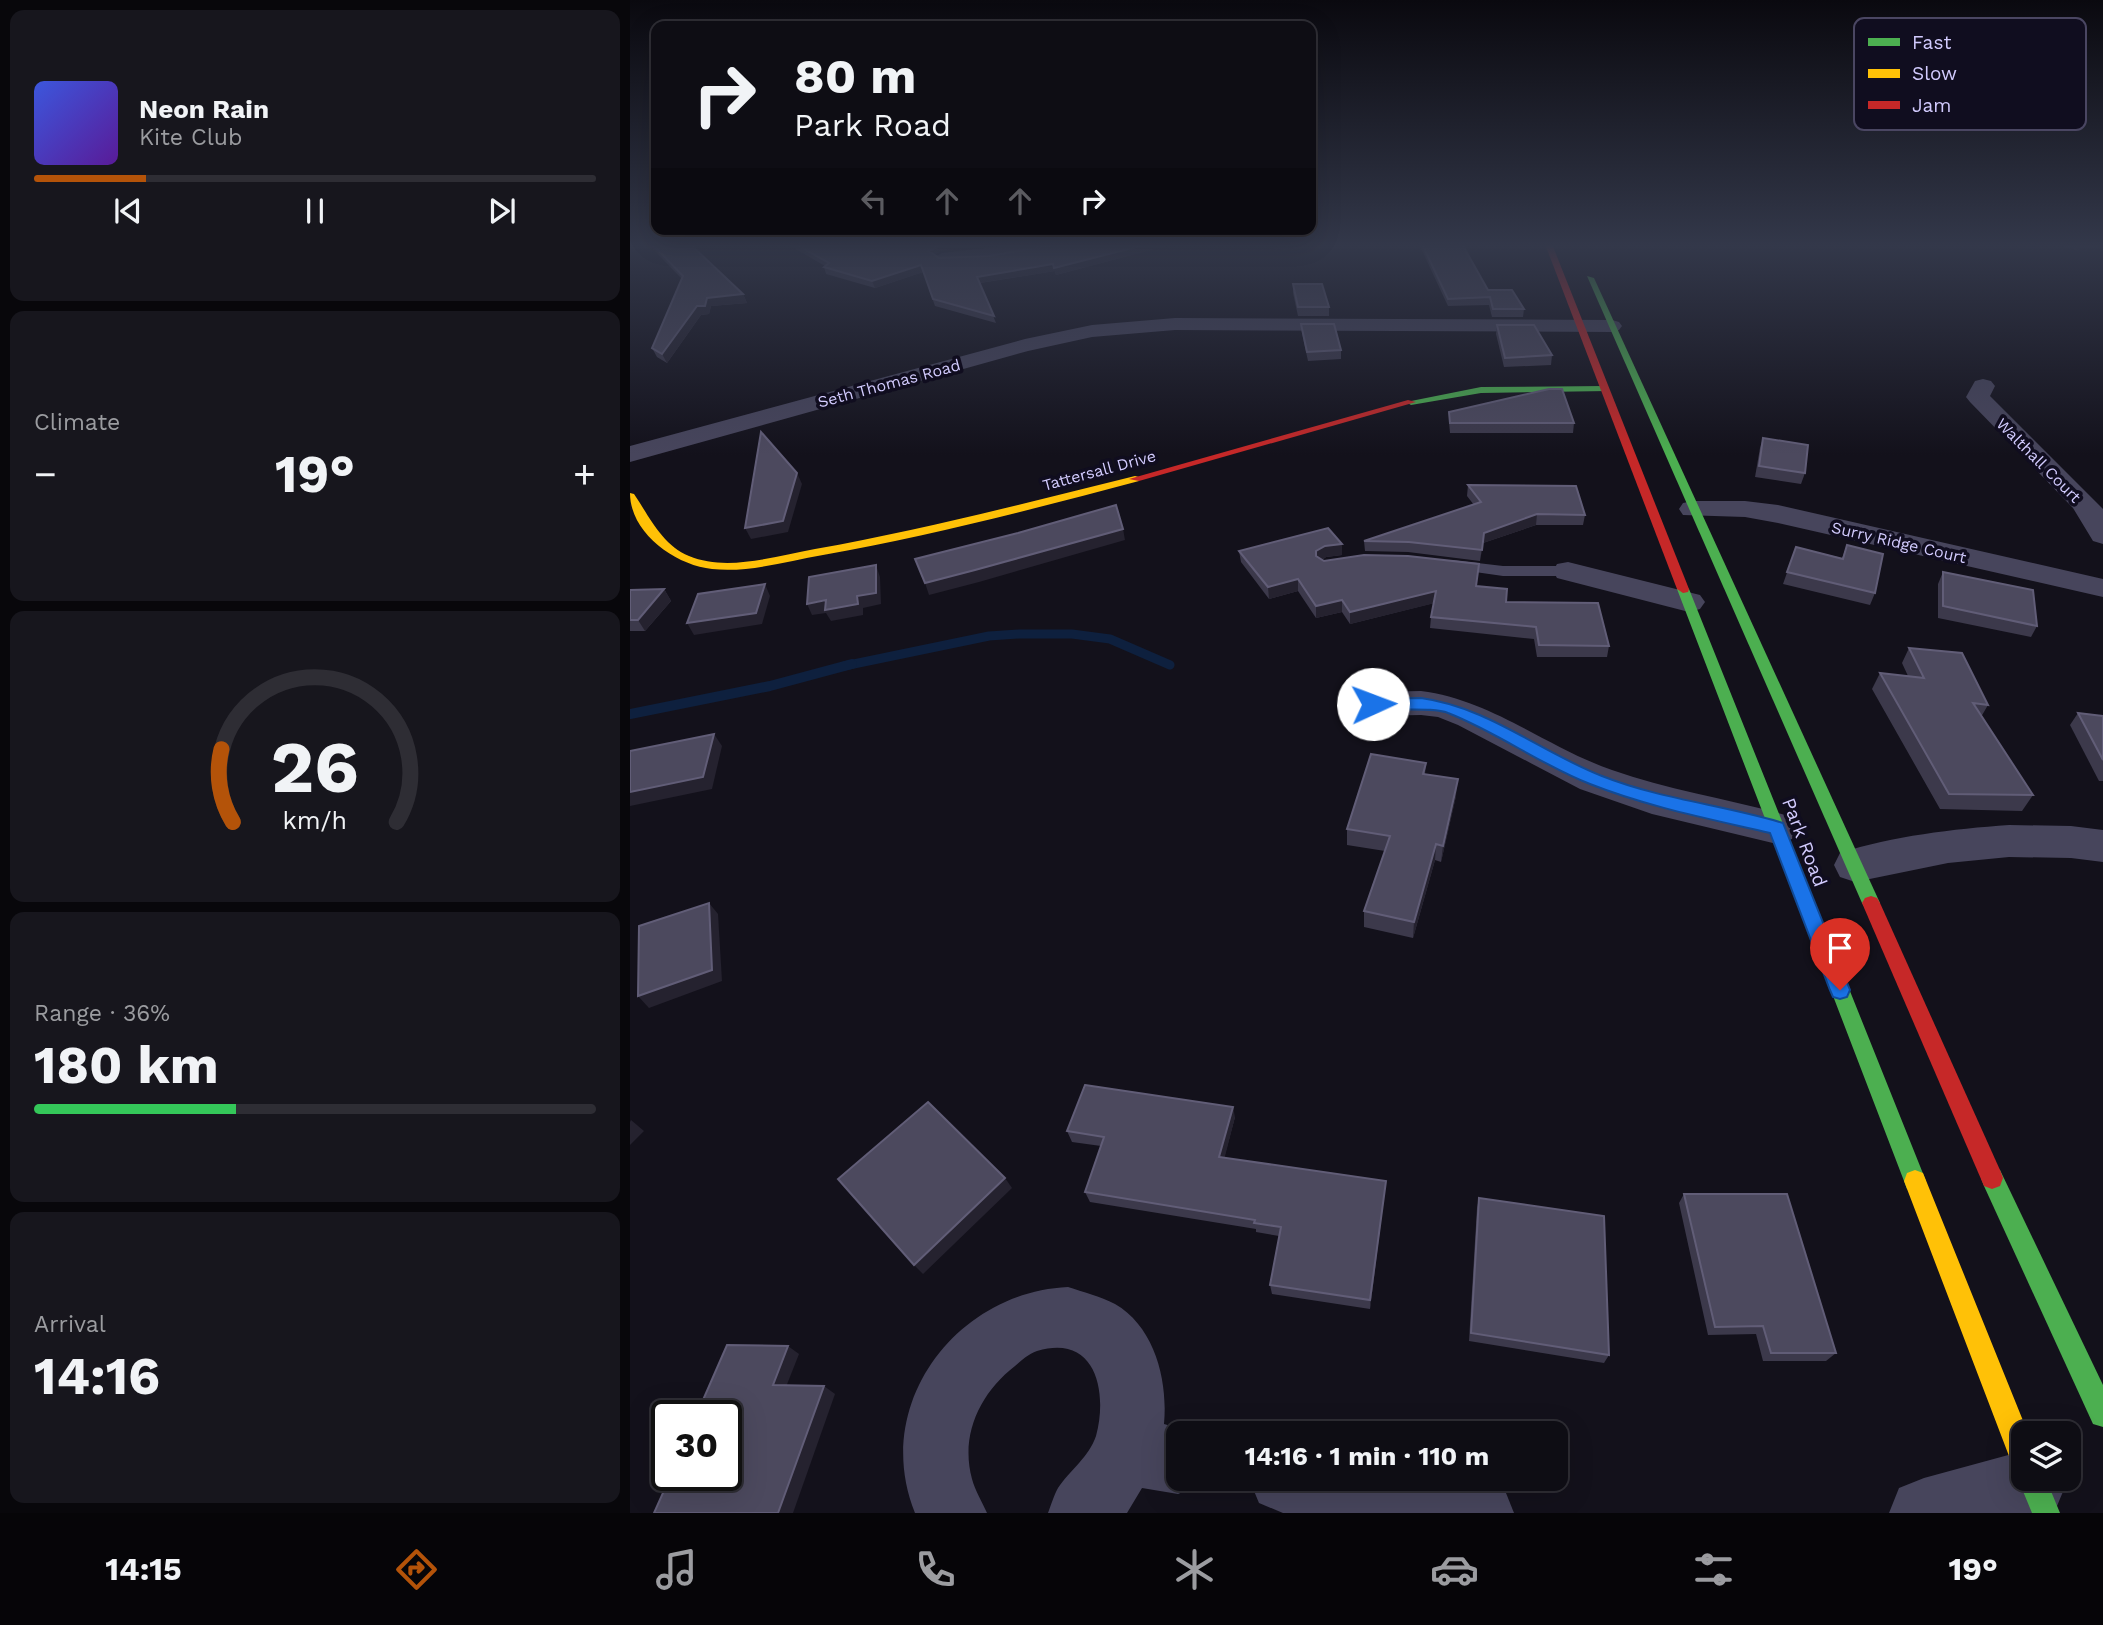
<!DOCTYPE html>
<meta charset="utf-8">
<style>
body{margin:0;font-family:"Work Sans",sans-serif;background:#17161d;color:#f1f3f6;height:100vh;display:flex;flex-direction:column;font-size:26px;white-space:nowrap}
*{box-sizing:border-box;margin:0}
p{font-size:23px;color:#9b9ca0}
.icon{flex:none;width:38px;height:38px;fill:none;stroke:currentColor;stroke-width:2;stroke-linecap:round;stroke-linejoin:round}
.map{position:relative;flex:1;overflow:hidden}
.sheet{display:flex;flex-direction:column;gap:10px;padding:10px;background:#08070b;width:630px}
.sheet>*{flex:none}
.banner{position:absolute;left:21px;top:21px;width:665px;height:214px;border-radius:14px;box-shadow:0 7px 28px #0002,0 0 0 2px #2e2d34;background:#0e0d14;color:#f1f3f6;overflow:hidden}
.tools{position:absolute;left:1381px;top:1421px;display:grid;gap:14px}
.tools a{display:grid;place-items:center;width:70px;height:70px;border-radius:14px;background:#0e0d14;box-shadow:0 7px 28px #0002,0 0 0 2px #2e2d34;font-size:35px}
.speed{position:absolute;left:21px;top:1400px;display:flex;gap:14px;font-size:35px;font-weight:700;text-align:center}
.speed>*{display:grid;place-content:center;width:91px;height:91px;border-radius:50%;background:#0e0d14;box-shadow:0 7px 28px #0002,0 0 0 2px #2e2d34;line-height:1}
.speed .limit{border:4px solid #111;border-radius:10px;background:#fff;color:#111}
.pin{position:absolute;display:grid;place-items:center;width:60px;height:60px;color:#fff;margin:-72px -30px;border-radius:50% 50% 50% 0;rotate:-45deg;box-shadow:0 0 7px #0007}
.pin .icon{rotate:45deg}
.me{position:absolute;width:77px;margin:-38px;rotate:88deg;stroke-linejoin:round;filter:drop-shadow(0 0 5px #0008)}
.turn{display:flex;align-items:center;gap:24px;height:147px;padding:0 28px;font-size:32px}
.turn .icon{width:91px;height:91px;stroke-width:2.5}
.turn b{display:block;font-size:49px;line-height:60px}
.lanes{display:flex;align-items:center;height:66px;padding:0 28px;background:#0003;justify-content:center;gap:35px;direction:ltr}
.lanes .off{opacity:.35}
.big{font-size:52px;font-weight:700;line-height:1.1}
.sheet .tile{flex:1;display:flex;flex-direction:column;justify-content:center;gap:10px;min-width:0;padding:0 24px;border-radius:14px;background:#17161d}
.sheet .dial{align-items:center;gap:0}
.dial svg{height:182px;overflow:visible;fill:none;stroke:#2e2d34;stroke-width:7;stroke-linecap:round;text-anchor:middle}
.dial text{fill:#f1f3f6;stroke:none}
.song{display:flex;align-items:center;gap:21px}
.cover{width:84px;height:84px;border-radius:10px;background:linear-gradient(135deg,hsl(230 70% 55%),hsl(270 70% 35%))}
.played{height:7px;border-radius:4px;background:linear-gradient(90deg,#b45309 20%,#2e2d34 20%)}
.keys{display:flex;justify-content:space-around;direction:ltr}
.heat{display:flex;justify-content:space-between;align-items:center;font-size:38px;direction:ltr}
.charge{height:10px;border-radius:5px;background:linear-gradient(90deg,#34c759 36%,#2e2d34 0)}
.trip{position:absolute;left:536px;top:1421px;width:402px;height:70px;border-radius:14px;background:#0e0d14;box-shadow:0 7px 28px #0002,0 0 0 2px #2e2d34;font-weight:700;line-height:70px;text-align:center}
.tab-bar{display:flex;height:112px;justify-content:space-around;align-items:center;background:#060508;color:#9b9ca0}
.tab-bar .icon{width:49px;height:49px}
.tab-bar .current{color:#b45309}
.tab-bar b{font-size:32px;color:#f1f3f6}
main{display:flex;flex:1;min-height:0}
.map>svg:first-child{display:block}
</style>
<main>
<section class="sheet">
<div class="tile">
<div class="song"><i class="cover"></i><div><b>Neon Rain</b><p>Kite Club</p></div></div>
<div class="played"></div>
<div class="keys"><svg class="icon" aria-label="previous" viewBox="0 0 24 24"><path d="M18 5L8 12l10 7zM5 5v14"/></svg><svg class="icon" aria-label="pause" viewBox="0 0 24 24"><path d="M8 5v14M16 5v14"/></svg><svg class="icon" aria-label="next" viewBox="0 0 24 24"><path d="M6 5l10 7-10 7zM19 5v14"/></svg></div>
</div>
<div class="tile"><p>Climate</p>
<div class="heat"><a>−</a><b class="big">19°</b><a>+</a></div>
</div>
<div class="tile dial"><svg viewBox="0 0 100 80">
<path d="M14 69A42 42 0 1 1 86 69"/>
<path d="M14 69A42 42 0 0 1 9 37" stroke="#b45309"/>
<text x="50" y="56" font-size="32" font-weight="700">26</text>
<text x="50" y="72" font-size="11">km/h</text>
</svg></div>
<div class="tile"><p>Range · 36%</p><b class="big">180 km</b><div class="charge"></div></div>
<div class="tile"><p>Arrival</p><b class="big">14:16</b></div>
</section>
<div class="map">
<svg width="1473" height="1513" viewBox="0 0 1473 1513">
<rect width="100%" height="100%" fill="#13111b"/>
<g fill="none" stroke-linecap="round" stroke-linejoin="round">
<path stroke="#0e203e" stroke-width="9" d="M214 666 359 636 389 634H442L480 639 540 665"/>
<path stroke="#0e203e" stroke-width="10" d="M0 714 140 686 222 664"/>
<path fill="#47455c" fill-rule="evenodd" d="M822 560 873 566H938L946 571 938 576H873L817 568 814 565 817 562Z"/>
<g fill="#47455c" fill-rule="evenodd">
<path d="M392 244H433L424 249C403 252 315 272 303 258L312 253Z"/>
<path d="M545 318 982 320 989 322 992 326 989 330 982 332 545 330 462 337 398 351 0 462V446L395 339 462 325Z"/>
<path d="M1353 379 1361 381 1365 386 1360 396 1473 509V544L1463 541 1443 508 1340 402 1336 397 1345 381Z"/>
<path d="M1063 501H1115L1148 505 1473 579V597L1148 523 1115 517 1053 515 1049 509 1053 503Z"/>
<path d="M938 562 1070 595 1075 602 1070 609 1059 612 927 578 923 571 927 564Z"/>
<path d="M791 691C862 700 916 747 982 770 1040 791 1102 799 1162 817L1168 828 1162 839 1147 844 1022 814 950 789 828 725 808 717 791 715 743 716 730 712 725 704 730 696 743 692Z"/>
<path d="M1379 825 1441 826 1473 830V862L1441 858 1379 857 1318 863 1225 882 1210 877 1204 865 1210 853C1263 836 1323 829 1379 825Z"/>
<path d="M438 1287C453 1292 470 1296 485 1304 525 1327 538 1381 534 1424L565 1433H548V1479H574L572 1484 548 1494 512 1488 497 1513H418C421 1505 424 1495 428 1488 440 1470 459 1457 466 1436 478 1392 466 1333 407 1351 398 1354 391 1361 385 1366 350 1393 330 1435 342 1479 345 1490 352 1502 357 1513H285C241 1405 326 1292 438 1287Z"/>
<path d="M1393 1451V1479H1436L1437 1482 1427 1506 1411 1513H1259L1269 1488 1294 1478Z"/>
<path d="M619 1479H851L874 1488 884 1513H653L629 1503Z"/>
</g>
<g fill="#4caf50" fill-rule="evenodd">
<path d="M957 276 964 278 1250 903 1247 908 1241 910 1235 908 1232 903Z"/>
<path d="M975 386 978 387V391L851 393 781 405 776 402 851 387Z"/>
<path d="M1053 585 1059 589 1296 1181 1293 1189 1285 1192 1277 1189 1274 1181 1047 589Z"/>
<path d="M1362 1167 1370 1170 1473 1385V1427L1463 1424 1354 1186 1351 1178 1354 1170Z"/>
<path d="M1392 1469 1393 1479H1416L1430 1513H1402L1388 1479Z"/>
</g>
<g fill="#ffc107" fill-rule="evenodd">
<path d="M505 476 509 477V481C404 509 299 536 193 555 157 561 119 573 82 569 45 565 0 533 0 493L4 494C19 516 32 545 59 556 97 572 146 556 185 549 293 530 399 502 505 476Z"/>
<path d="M1285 1170 1293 1173 1398 1433H1393V1470L1383 1466 1379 1456 1274 1181 1277 1173Z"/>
</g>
<g fill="#c62828" fill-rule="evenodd">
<path d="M915 244H922L1059 589 1058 592 1053 593 1047 589Z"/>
<path d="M778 400 786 402 509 481 499 479Z"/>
<path d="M1241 896 1247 898 1250 903 1370 1170 1373 1178 1370 1186 1362 1189 1354 1186 1232 903 1235 898Z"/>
</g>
</g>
<g fill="#3c394b">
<path d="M18 244H60L113 294 117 303 81 306 79 314 71 315 37 363 27 357 22 348 52 279Z"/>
<path d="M157 244H372L312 250 304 255 309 258 359 256 423 245 425 244H543L426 275 425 271 350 283 366 323 305 306 293 272 245 288 196 274 194 267 195 266Z"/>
<path d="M789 244H832L858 290 894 309 893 317H862L859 305 818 306Z"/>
<path d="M1428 244H1473L1446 250Z"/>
<path d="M663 284 699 307V316H668L663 293Z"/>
<path d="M671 324 711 350V359L678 361 672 333Z"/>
<path d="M867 325 922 355 921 365 874 367 866 334Z"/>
<path d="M819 412 944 423 943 433H820L819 422Z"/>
<path d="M1133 438 1175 473 1171 484 1125 477 1130 448Z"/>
<path d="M838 485 955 515 953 525H906L853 543 850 561 778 552 735 551 734 541 844 505 837 496Z"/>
<path d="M712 544V555L696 557 692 560 694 561 847 586 876 602 979 646 977 657H907L904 639 800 628 801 617 804 603 720 624 712 612 686 618 668 591 639 599 611 562 609 551Z"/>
<path d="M1217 545 1245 593 1240 605 1153 584 1166 547 1212 558Z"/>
<path d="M1313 572 1407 626 1401 637 1308 618V584Z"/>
<path d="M34 589 41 601 15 631H0V590Z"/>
<path d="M1279 648 1358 705 1351 717 1403 795 1392 811 1310 809 1242 689 1250 673 1278 676 1272 663Z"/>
<path d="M1448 713 1473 716V781H1469L1440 725Z"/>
<path d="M796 763 795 774 826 796 811 862 805 860 783 938 734 927V911L755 851 717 845V829Z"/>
<path d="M605 1117 594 1158 756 1181 740 1309 642 1294 640 1285 649 1236 626 1232V1229L460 1202 455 1192 471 1146 442 1142 437 1131Z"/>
<path d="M1054 1194 1206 1353 1196 1361H1133L1126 1334 1078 1335 1049 1203Z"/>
<path d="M849 1198 979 1355 974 1363 839 1341 847 1208Z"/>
</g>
<g fill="#25222f">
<path d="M310 244H372L312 250 301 257 299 251Z"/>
<path d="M518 244H543L426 275 424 268Z"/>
<path d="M1449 244H1473V246L1446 250Z"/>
<path d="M423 264 425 271 349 283 347 277Z"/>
<path d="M291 265 293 272 245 288 242 281Z"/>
<path d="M113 294 117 303 81 306 79 314 71 315 37 363 32 354 67 306 77 298Z"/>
<path d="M167 473 172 484 158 532 121 539 115 528Z"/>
<path d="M907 514 906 525 853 543 850 561 854 533Z"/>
<path d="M493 529 495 540 349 582 299 595 295 583Z"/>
<path d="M712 544V555L696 557 687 563 686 551 695 546Z"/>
<path d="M246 565 250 577 251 604 233 608V615L201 621 196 613 182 615 177 604 227 596Z"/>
<path d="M668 579V591L639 599 638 587Z"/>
<path d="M135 584 140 596 132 624 64 635 57 623Z"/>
<path d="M34 589 41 601 15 631 8 620Z"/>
<path d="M806 591 805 603 720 624V612Z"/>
<path d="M712 600V612L686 618V606Z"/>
<path d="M84 734 92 746 82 789 0 806V792Z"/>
<path d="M828 779 826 796 811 862 813 846Z"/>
<path d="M806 844 805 860 783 938 784 922Z"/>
<path d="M79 903 88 914 92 981 19 1008 8 996Z"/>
<path d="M603 1107 605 1117 592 1168 589 1157Z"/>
<path d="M1 1120 14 1131 0 1145V1122Z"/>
<path d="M375 1178 382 1188 293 1274 284 1265Z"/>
<path d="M756 1181 755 1191 740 1309V1300Z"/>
<path d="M158 1346 169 1354 154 1392 143 1385Z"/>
<path d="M194 1386 205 1394 163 1513H148Z"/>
</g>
<g fill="#4c495e" stroke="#615d77" stroke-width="2">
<path d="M22 244H60L113 294 77 298 75 306H67L32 354 22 348 53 276Z"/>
<path d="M165 244H312L299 251 309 258 359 256 423 245 425 244H518L424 268 423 264 347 277 364 316 303 299 291 265 242 281 194 267 199 263Z"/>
<path d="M792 244H832L858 290H882L894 309H863L860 297 818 299Z"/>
<path d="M663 284H692L699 307H668Z"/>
<path d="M671 324H704L711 350 677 352Z"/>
<path d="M867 325H904L922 355 875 358Z"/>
<path d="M919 389H932L944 423H820L819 412Z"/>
<path d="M131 432 167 473 153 521 115 528Z"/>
<path d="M1133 438 1178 445 1175 473 1129 466Z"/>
<path d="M838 485 946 486 955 515 907 514 854 533 852 550 779 542 734 541 851 502Z"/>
<path d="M486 505 493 529 345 570 295 583 285 559 388 533Z"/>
<path d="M698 528 712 544 695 546 686 551V556L694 561 734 555 778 556 849 564 846 586 877 589 876 602 968 603 979 646 909 645 906 627 801 617 806 591 720 612 712 600 686 606 668 579 638 587 609 551Z"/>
<path d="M1217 545 1253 554 1245 593 1157 572 1166 547 1213 559Z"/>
<path d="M246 565V593L227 596 228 604 195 610 196 600 177 604 179 577Z"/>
<path d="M1313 572 1403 590 1407 626 1313 606Z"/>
<path d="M135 584 126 613 57 623 68 594Z"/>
<path d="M34 589 8 620H0V590Z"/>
<path d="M1279 648 1332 653 1358 705 1343 703 1403 795 1319 794 1250 673 1294 678Z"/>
<path d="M1448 713 1473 716V760Z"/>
<path d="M84 734 73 777 0 792V751Z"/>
<path d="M741 754 796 763 793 774 828 779 813 846 806 844 784 922 734 911 760 836 717 829Z"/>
<path d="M79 903 82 970 8 996 9 926Z"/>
<path d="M455 1085 603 1107 589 1157 756 1181 740 1300 640 1285 651 1227 624 1223 625 1220 455 1192 474 1137 437 1131Z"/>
<path d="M298 1102 375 1178 284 1265 208 1179Z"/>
<path d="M1054 1194H1157L1206 1353H1141L1133 1326 1085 1327Z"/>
<path d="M849 1198 974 1216 979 1355 841 1333Z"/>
<path d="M97 1345 158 1346 143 1385 194 1386 148 1513H24L41 1475H96V1416H66Z"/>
</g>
<linearGradient id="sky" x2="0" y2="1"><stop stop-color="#0a090f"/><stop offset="0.54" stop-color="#33384a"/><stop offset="1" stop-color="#33384a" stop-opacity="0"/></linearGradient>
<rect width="1473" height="455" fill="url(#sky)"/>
<path fill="#1a73e8" stroke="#114b97" stroke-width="2" d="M791 698C858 707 910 752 972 776 1030 799 1093 805 1153 823L1220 990 1217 997 1210 999 1203 997 1200 990 1140 833C1080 819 1018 807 960 784 911 765 867 732 818 713 799 705 745 715 735 704L743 699Z"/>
<g text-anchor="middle" stroke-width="7" stroke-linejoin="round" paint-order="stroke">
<g font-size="16" fill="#d2cbfe" stroke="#100d1f">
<text transform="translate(259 383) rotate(-15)" y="6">Seth Thomas Road</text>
<text transform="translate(1409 460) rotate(45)" y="6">Walthall Court</text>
<text transform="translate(469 470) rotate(-15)" y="6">Tattersall Drive</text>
<text transform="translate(1269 542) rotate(13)" y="6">Surry Ridge Court</text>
</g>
<g font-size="19" fill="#d2cbfe" stroke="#100d1f">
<text transform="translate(1175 842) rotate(69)" y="7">Park Road</text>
</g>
</g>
<rect x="1224" y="18" width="232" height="112" rx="10" fill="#100d1f" stroke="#4a4662" stroke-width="2"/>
<rect x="1238" y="38" width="32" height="8" fill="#4caf50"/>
<rect x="1238" y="69" width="32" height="9" fill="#ffc107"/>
<rect x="1238" y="101" width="32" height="8" fill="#c62828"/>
<g font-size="19" fill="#d2cbfe">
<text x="1282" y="49">Fast</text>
<text x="1282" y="80">Slow</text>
<text x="1282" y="112">Jam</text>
</g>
</svg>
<div class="tools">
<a><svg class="icon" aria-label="layers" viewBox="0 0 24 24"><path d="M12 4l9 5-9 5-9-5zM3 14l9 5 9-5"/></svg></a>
</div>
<div class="speed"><div class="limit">30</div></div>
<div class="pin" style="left:1210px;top:990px;background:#d93025"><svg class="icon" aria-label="arrive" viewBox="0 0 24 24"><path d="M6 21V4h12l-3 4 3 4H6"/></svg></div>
<svg class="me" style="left:743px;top:704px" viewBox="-20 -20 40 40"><circle r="19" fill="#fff"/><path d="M0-13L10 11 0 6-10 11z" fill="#1a73e8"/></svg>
<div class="trip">14:16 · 1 min · 110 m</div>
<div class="banner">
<div class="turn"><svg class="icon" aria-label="right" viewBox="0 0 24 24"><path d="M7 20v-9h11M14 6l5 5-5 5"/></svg><div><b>80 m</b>Park Road</div></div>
<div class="lanes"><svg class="icon off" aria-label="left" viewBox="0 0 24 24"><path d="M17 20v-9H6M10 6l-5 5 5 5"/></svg><svg class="icon off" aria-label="ahead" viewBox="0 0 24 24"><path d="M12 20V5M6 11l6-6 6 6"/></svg><svg class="icon off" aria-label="ahead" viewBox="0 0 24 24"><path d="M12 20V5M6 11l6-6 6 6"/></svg><svg class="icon" aria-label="right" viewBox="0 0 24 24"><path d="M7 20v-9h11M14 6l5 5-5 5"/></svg></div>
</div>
</div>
</main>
<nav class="tab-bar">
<b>14:15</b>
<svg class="icon current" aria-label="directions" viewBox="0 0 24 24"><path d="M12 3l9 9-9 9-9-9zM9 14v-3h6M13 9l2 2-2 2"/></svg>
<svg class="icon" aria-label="music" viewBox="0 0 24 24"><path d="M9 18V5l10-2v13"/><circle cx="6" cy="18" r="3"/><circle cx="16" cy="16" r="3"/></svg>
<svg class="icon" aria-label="phone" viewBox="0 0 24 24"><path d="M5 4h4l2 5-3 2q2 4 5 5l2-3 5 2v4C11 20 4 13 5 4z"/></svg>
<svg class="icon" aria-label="climate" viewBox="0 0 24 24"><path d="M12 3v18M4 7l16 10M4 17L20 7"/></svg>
<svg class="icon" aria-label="car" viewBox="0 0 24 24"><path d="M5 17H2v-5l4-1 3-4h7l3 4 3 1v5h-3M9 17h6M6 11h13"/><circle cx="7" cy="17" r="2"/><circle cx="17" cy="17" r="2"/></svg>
<svg class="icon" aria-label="filters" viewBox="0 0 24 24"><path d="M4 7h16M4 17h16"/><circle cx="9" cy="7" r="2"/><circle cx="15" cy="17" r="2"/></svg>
<b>19°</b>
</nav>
